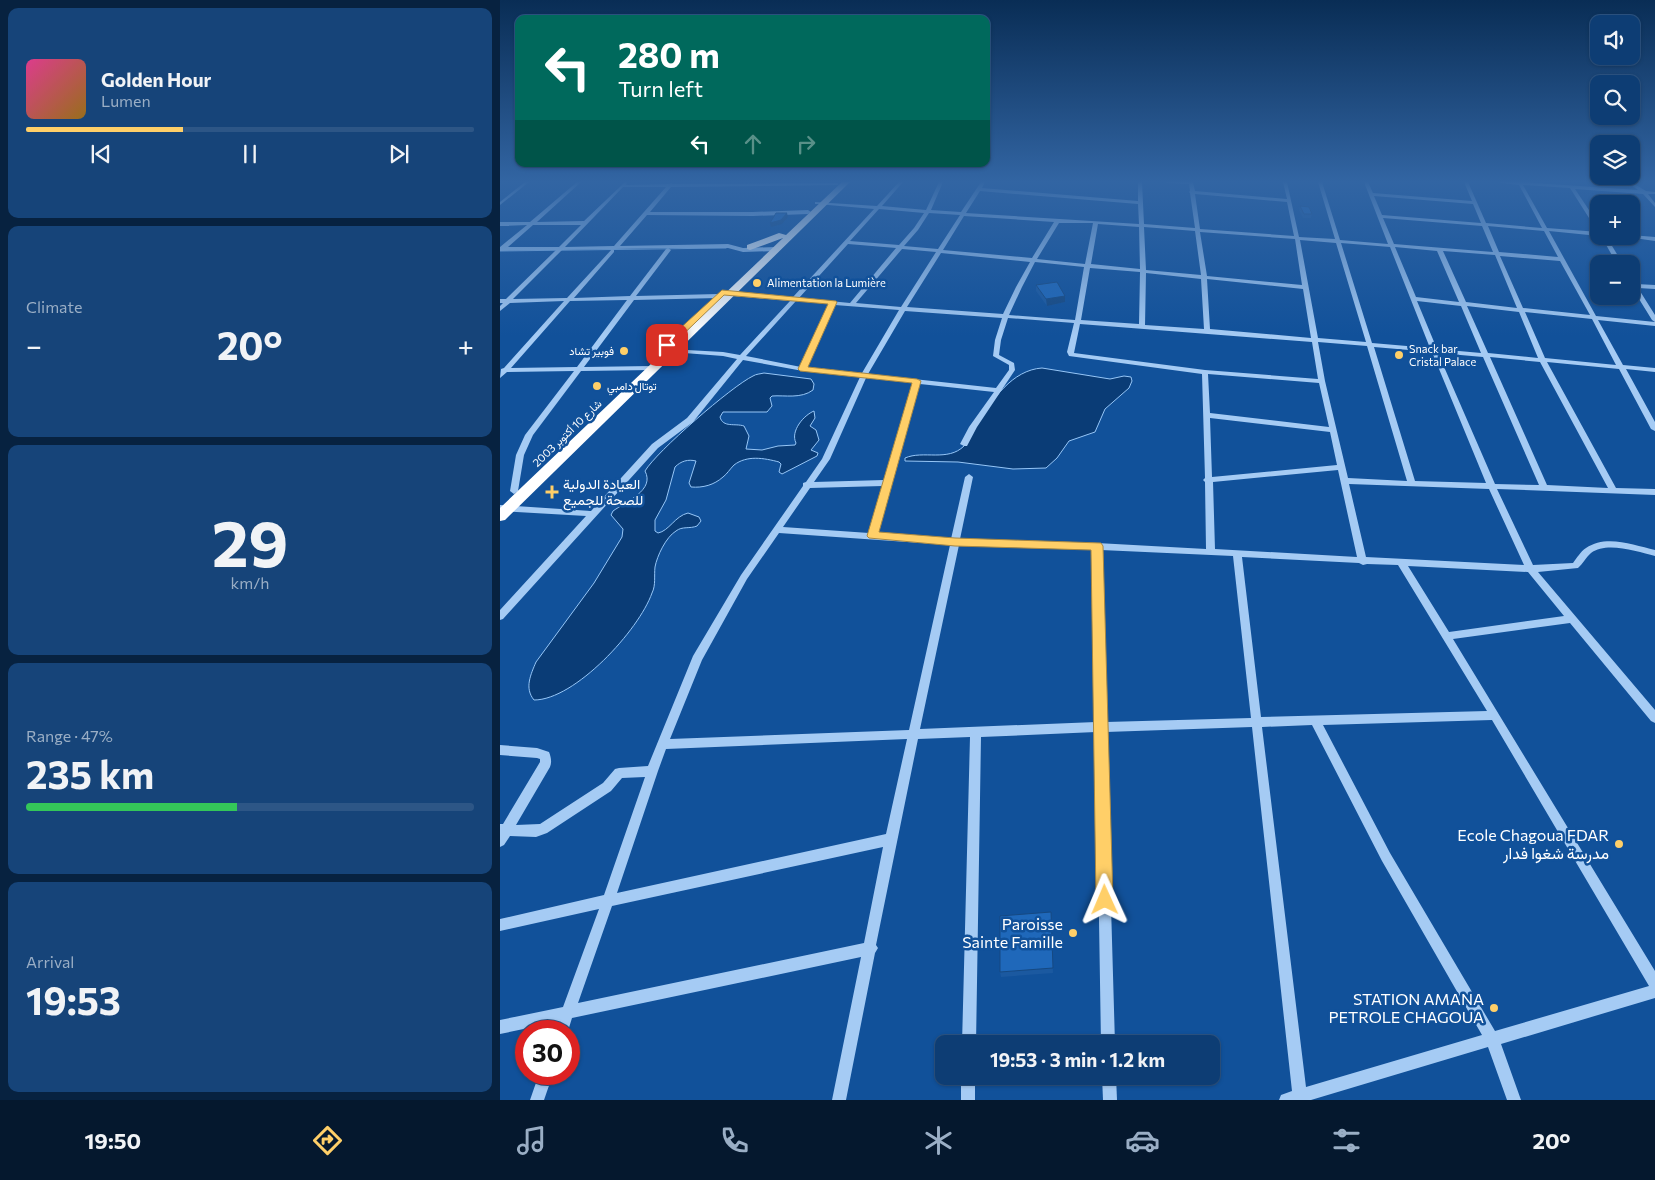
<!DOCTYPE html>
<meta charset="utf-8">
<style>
body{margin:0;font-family:Commissioner,Vazirmatn,sans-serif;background:#164479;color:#f1f3f6;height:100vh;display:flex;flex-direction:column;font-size:19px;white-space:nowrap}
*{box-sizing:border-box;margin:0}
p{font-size:16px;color:#9aaec5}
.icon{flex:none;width:28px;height:28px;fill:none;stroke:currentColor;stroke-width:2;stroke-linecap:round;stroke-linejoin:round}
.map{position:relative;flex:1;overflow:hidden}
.sheet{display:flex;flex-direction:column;gap:8px;padding:8px;background:#072240;width:500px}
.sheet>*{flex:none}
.guide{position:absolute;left:15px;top:15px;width:475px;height:152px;border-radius:10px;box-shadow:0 1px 4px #0004,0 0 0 1px #2d5686;background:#00695c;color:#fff;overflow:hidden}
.tools{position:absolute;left:1090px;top:15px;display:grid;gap:10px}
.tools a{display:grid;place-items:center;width:50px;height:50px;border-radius:10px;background:#0d3d74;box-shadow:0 1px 4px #0004,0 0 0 1px #2d5686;font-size:25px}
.speed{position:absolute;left:15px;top:1020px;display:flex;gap:10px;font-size:25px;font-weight:700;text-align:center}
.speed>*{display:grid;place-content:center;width:65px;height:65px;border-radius:50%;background:#0d3d74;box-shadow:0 1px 4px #0004,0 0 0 1px #2d5686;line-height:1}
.speed .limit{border:8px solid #d22;background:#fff;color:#111}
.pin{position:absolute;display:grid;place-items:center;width:42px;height:42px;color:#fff;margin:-21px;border-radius:10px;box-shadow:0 2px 8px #0006}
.me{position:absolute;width:55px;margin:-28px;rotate:359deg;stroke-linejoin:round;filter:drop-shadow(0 0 4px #0008)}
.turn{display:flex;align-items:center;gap:18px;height:105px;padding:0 20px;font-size:22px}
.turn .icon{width:65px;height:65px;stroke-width:2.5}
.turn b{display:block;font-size:35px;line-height:42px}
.lanes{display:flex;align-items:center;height:48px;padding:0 20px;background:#0003;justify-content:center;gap:25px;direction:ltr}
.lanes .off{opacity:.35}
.big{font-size:38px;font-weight:700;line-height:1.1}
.sheet .tile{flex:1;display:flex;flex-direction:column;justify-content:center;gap:8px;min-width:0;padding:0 18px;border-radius:10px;background:#164479}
.sheet .dial{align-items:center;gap:0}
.dial b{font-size:65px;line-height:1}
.song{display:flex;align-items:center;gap:15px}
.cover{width:60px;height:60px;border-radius:8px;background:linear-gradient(135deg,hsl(330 70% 55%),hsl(40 70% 35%))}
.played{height:5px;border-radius:2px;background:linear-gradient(90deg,#ffcf68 35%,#2d5686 35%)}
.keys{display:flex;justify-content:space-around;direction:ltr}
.heat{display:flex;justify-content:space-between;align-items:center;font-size:28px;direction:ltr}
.charge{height:8px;border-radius:4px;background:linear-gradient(90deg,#34c759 47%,#2d5686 0)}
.trip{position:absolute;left:435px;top:1035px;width:285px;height:50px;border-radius:10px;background:#0d3d74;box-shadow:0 1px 4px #0004,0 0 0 1px #2d5686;font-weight:700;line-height:50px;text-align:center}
.tab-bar{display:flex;height:80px;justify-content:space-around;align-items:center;background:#05182e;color:#9aaec5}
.tab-bar .icon{width:35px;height:35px}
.tab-bar .on{color:#ffcf68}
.tab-bar b{font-size:22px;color:#f1f3f6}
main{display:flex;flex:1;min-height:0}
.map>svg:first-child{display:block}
</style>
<main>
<section class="sheet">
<div class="tile">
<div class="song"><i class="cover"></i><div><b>Golden Hour</b><p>Lumen</p></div></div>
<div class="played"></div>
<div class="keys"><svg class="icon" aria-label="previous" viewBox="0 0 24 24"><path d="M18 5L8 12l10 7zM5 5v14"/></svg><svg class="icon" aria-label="pause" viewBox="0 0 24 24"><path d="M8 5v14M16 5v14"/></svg><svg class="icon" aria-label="next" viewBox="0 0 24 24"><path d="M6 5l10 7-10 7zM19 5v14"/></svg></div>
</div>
<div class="tile"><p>Climate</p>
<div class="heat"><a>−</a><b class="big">20°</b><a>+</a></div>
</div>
<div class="tile dial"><b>29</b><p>km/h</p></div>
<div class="tile"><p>Range · 47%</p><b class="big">235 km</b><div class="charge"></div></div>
<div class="tile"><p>Arrival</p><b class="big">19:53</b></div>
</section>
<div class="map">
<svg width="1155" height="1100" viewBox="0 0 1155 1100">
<rect width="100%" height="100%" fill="#11519a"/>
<g fill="#0a3c76" stroke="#96c6f7">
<path d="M542 368 610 379 624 376 631 377 632 381 629 388 605 409 595 432 569 441 557 458 546 468 513 469 458 462 405 461V458C423 450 448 462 464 446 469 440 473 431 478 423 492 400 512 370 542 368Z"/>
<path d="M264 373 311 379 314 384 313 390C301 399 285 395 272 396L270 398 272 406 267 412H223L220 417C223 428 235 423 244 426L249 436 246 449 262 450 278 446 295 445 296 443C290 431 304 415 314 411L315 418 310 426 316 430 319 440 311 450 318 453 317 456 282 474 279 472 281 464 279 462C264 458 247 455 234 465 230 469 227 474 223 477 214 485 203 488 191 487L189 483 196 461C188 459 181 461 175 467L166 500 155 520V531L158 533C169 531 175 516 188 513L199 517 201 521 197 526C190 529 182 526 176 531 166 537 157 556 155 567 154 576 156 585 152 593 139 630 75 700 34 700 24 688 31 674 36 662L94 583 122 537 123 529 111 515 113 511C127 501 155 490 145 471 156 452 232 386 253 376 256 374 260 374 264 373Z"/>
</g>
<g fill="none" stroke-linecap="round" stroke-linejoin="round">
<path stroke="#96c6f7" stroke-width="1" d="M0 251 226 248"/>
<g fill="#a5cbf4" fill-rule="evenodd">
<path d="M25 182H29L0 205V202Z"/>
<path d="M77 182H81L37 222 84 221 125 182 127 183 126 185 168 184 171 183 173 184 337 183 339 184 337 185 171 187 150 212H253L308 210 311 212 308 214 253 216 147 215 120 246 228 244 243 248 275 247 278 249 275 251 243 252 228 248H168L171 250 136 296 218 294 221 296 218 298 134 300 84 367 152 366 155 368 152 370 81 371 33 435 24 455 18 491 14 494 10 491 16 455 25 435 74 371 7 372 0 378 1 369 4 368 64 301 10 303 0 311V306L3 303H0V299H6L56 250 0 251V247L27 225 0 226V222H30ZM123 187H166L114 246 65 247ZM33 225H81L59 247H8ZM168 248 166 249 130 296 74 298 114 252V250L112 249 67 298 13 299 62 250ZM127 300 77 367 11 368 70 301Z"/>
<path d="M399 182H403L382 206 426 210 439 182H443L431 210 461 212 481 182H485L482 188 638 201V182H642L644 224 695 228 690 193 689 192 690 191 689 184 668 183 666 182H693L695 191 787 199 783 182H787L799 237 835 239 818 182H822L840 240 888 244 864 182H868L873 193 972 201 964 182H968L986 223 1042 228 1019 185 1002 183 1000 182H1020L1138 190 1127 182H1131L1146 191 1155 192V194H1148L1155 203V207L1143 194 1075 189 1099 225V230L1096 229 1070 188 1023 185 1047 228 1099 232V236L1049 231 1096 316 1155 322V326L1098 320 1123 365 1155 368V372L1126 369 1155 422V431L1151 429 1119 369 1047 362 1116 488 1155 489V495L997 489 1033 565 1073 563C1077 558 1080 552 1086 548 1106 534 1134 545 1155 550V556C1138 552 1107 541 1091 553 1086 557 1083 564 1078 568L1038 572 1155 710V723L1151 721 1070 623 953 639 1155 971V998L1001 1044 1021 1100H1007L988 1047 811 1100H779L781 1095 792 1091 752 727 606 732 615 1044H601L596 732 481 737 476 1044H462L470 737 418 739 376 945 378 948 375 953 346 1100H332L361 957 72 1018 68 1031H54L57 1022 0 1034V1020L63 1007 99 909 0 931V919L104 895 145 777 122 778 111 791 47 833 36 837 10 836 4 845 0 847V824H3L40 762V759L37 758 0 755V745L37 748 49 752C51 757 52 762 50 767L16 825 40 824 103 783 115 769 119 768 148 766 193 656 241 575 303 486V483L306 482 322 459 360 377 303 371 243 360 193 422 158 448 3 619 0 620V610L86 516 0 511V505L91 511 152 444 187 418 237 359 223 356 171 352 169 351V349L223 352 240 355 290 301 222 295 220 294V292L293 297 374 209 317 204H315V202L377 206ZM480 191 638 204 639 224 466 213ZM695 194 787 202 794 236 700 229ZM874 196 973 204 981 223 882 215ZM379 209 424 213 414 228 399 245 350 241ZM429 213 460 215 438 249 404 246 418 230ZM464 216 554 222 532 258 443 250ZM883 218 982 226 993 252 894 244ZM559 223H593L585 264 537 259ZM598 224 639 227 640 269 591 264ZM988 226 1044 231 1058 257 999 252ZM644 227 695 231 701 275 646 270ZM700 232 795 239 802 285 707 276ZM800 240 836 243 866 342 818 338ZM841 243 890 247 930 348 872 343ZM348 244 396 248 350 303 299 298ZM895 247 937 251 959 302 916 297ZM402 249 436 252 401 307 356 303ZM943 251 995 255 1017 308 966 302ZM441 253 530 262 516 287 503 314 407 307ZM1000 256 1060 261 1090 315 1023 308ZM535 262 584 267 575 320 509 315 522 287ZM590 268 640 272 639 324 581 320ZM646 273 701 279 704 329 645 325ZM707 279 803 289 811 338 710 329ZM296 301 329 304 301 367 246 356ZM917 301 961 306 981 353 937 349ZM335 305 399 310 362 373 307 367ZM967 306 1019 312 1038 358 988 353ZM405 311 502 318 495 340 493 356 509 365V370L496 388 368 374ZM1025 312 1092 319 1116 365 1045 358ZM508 318 574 323 567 352 569 356 702 374 705 478 703 480 705 482 706 549 597 543 460 539 473 477 469 474 465 477 451 539 377 534 420 384 494 392 469 427 460 444 464 446H467L477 427 515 370 514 363 499 355 501 340ZM580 324 812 342 818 379 705 370 574 353ZM818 342 867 346 907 481 848 478 825 381ZM874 347 932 352 986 483 915 481ZM938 353 983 357 1039 485 995 484ZM990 357 1040 362 1108 488 1047 485ZM708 374 819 383 829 427 710 413ZM366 378 413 383 384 480 314 482 330 459ZM710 418 830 432 837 465 712 477ZM838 470 857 557 715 549 713 482ZM849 484 989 489 1024 565 866 557ZM383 486 369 533 283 527 310 488ZM279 533 450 545 409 730 170 739 202 660 247 579ZM459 545 593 549 596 722 420 729ZM601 550 733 556 751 718 606 722ZM742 557 859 563 863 565 867 564 898 565 987 711 761 717ZM908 566 1028 572 1064 616 949 632ZM992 720 1149 986 995 1031 890 853 823 725ZM812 725 882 861 982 1035 806 1087 762 727ZM407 739 386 834 117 893 158 771 166 749ZM383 847 364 943 78 1003 112 906Z"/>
<path d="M1131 235 1155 237V241L1120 236Z"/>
<path d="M1101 236H1106L1123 264H1117Z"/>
<path d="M1131 279 1136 284 1155 285V289L1138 288 1155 315V322L1152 320 1131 286Z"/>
<path d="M39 1074H53L44 1100H30Z"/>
<rect x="461" y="1076" width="14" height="24"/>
<path d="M602 1076H616L617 1100H603Z"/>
</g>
<path fill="#fff" fill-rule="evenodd" d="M342 182H350L5 520 0 521V508L283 238 250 250 247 249V245L279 233 286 235Z"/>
</g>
<g fill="#1b59a0">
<path d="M800 206 812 214 811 218H803L799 210Z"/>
<path d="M536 285 565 302 547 306 536 291Z"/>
<path d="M551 912 553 973 501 977 500 972Z"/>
</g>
<g fill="#164982">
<path d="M287 213 288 217 282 224 271 227 270 223Z"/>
<path d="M565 296V302L547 306 546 299Z"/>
</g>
<g fill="#1f68ba" stroke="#164982">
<path d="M800 206 809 207 812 214H804Z"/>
<path d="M276 213H287L281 220 270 223Z"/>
<path d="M557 282 565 296 546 299 536 285Z"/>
<path d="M551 912 553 968 500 972V916Z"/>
</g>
<linearGradient id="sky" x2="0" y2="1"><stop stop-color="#092d55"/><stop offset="0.54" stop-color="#3265a3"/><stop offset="1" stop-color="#3265a3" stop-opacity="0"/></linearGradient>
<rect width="1155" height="336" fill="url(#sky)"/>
<path fill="#ffcf68" stroke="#a68744" d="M222 290 336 301 337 302 308 367 417 379 421 381 379 532 455 538 601 543 603 546 613 900 610 906 605 908 599 906 596 900 591 550 455 546 369 538 367 536 412 383 300 371 298 369 328 304 224 295 170 347H164V343Z"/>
<g fill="#ffcf68" stroke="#11519a" stroke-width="2">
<circle cx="257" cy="283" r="5"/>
<circle cx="124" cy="351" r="5"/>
<circle cx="899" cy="355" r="5"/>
<circle cx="97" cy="386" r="5"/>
<path d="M49.5 484.5h5v5h5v5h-5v5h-5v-5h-5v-5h5z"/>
<circle cx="1119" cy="844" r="5"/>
<circle cx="573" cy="933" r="5"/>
<circle cx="994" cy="1008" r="5"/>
</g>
<g text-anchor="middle" stroke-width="5" stroke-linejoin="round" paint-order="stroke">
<g font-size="11" fill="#fff" stroke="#11519a" text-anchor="start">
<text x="267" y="287">Alimentation la Lumière</text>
<text x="909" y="353">Snack bar<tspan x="909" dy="13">Cristal Palace</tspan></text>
<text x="114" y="355" text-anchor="end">فوبير تشاد</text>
<text x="107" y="390">توتال دامبي</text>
</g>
<g font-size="11" fill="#fff" stroke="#11519a">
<text transform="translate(67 433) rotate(-44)" y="4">شارع 10 أكتوبر 2003</text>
</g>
<g font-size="14" fill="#fff" stroke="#11519a" text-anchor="start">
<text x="63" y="489">العيادة الدولية<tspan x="63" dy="16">للصحة للجميع</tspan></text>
</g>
<g font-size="16" fill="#fff" stroke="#11519a" text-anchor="end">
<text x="1109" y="841">Ecole Chagoua FDAR<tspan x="1109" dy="18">مدرسة شغوا فدار</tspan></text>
<text x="563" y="930">Paroisse<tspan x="563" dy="18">Sainte Famille</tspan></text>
<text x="984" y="1005">STATION AMANA<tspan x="984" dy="18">PETROLE CHAGOUA</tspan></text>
</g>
</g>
</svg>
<div class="tools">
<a><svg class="icon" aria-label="sound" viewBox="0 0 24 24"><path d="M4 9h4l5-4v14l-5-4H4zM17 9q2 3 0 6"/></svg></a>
<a><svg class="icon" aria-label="search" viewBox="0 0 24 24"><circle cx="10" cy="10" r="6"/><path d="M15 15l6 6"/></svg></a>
<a><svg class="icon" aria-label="layers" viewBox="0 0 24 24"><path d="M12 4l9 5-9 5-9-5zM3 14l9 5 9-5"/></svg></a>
<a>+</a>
<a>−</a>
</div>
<div class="speed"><div class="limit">30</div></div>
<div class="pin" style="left:167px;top:345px;background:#d93025"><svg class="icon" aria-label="arrive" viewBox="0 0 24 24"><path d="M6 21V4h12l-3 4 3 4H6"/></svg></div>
<svg class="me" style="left:605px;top:900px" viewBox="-20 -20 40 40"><path d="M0-17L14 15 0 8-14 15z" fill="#ffcf68" stroke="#fff" stroke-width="4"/></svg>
<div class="trip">19:53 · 3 min · 1.2 km</div>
<div class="guide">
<div class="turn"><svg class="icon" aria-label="left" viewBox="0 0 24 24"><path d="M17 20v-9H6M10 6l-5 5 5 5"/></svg><div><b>280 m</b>Turn left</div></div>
<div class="lanes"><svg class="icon" aria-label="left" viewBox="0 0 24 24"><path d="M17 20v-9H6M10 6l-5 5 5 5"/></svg><svg class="icon off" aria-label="ahead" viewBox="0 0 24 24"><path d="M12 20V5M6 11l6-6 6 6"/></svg><svg class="icon off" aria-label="right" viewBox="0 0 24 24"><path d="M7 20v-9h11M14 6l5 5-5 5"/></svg></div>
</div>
</div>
</main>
<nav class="tab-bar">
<b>19:50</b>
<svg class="icon on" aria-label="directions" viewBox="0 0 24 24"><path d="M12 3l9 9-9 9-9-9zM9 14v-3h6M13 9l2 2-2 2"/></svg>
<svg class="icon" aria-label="music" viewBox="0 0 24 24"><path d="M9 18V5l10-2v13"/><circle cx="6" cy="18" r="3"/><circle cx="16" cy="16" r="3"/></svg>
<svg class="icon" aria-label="phone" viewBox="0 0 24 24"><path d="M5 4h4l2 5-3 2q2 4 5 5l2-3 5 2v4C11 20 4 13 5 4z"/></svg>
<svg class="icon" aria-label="climate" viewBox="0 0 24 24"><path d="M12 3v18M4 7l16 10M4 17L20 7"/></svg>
<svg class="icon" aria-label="car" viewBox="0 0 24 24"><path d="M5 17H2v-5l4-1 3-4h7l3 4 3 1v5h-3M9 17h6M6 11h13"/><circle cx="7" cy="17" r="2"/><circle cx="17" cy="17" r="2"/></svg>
<svg class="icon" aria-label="filters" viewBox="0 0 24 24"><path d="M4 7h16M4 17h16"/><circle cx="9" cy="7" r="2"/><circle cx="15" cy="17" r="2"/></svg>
<b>20°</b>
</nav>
